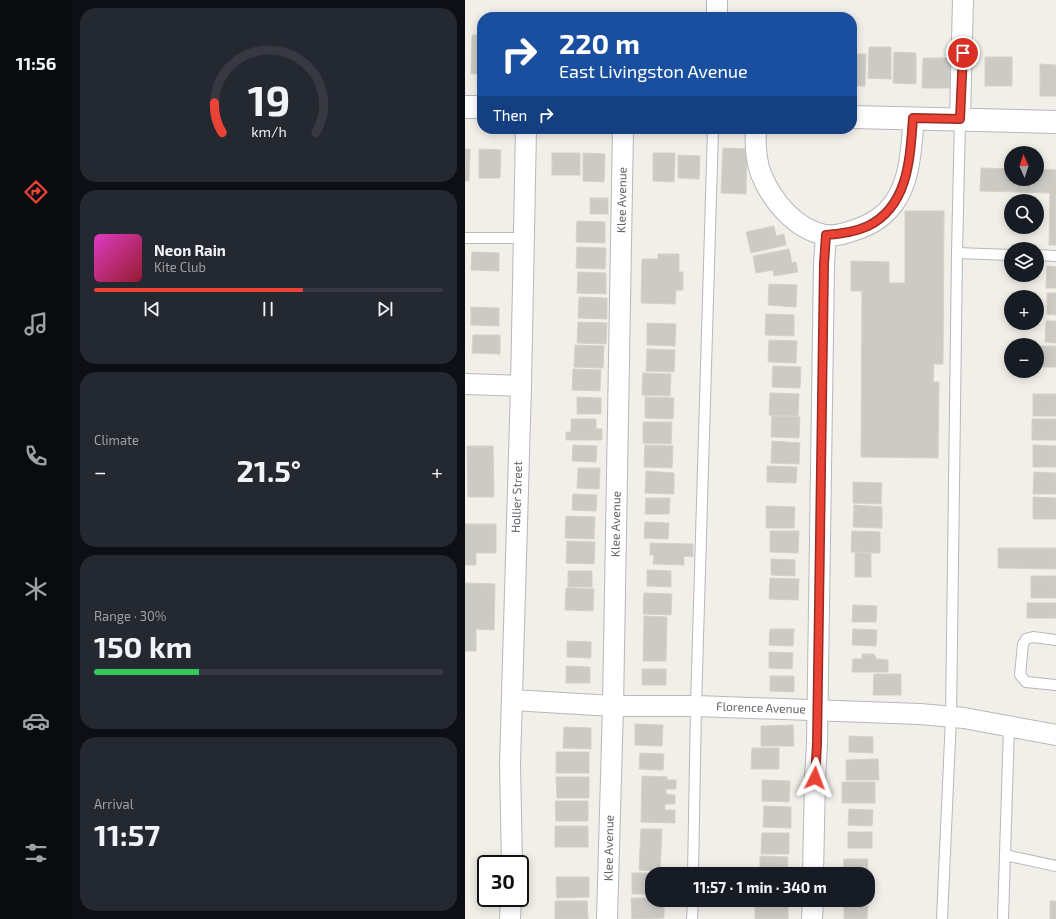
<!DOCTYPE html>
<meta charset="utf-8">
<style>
body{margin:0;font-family:"Exo 2",sans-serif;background:#242831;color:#f1f3f6;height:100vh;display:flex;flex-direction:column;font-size:15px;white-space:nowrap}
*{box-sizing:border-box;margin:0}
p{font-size:13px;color:#9ea1a6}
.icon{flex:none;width:22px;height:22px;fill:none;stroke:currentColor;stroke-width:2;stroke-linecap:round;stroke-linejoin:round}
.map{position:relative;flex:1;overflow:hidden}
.panel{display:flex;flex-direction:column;gap:8px;padding:8px;background:#0d0f14;width:393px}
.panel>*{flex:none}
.top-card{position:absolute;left:12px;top:12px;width:380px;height:122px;border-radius:16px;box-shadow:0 2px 10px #0003;background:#1a4fa0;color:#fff;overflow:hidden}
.needle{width:26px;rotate:357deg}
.fabs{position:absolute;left:539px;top:146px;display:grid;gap:8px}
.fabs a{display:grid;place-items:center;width:40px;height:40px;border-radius:50%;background:#171b24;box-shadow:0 2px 10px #0003;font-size:20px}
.speed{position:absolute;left:12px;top:855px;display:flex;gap:8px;font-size:20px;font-weight:700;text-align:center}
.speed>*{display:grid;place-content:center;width:52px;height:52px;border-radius:50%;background:#171b24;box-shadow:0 2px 10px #0003;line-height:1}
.speed .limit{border:2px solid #111;border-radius:6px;background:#fff;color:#111}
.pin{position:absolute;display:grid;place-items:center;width:34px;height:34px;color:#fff;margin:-17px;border:2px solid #fff;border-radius:50%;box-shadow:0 1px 4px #0007}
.me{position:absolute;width:44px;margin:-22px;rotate:3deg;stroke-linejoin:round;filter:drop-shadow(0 0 3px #0008)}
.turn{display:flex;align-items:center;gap:14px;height:84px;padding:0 16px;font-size:18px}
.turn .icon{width:52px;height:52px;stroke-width:2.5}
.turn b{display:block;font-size:28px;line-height:34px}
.then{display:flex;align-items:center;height:38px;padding:0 16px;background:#0003;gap:8px;font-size:15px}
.big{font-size:30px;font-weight:700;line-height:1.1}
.panel .tile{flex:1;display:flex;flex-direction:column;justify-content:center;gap:6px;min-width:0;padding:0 14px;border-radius:16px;background:#242831}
.panel .dial{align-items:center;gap:0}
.dial svg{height:104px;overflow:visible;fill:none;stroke:#363941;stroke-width:7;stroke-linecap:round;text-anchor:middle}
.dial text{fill:#f1f3f6;stroke:none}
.song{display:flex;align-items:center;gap:12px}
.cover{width:48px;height:48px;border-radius:6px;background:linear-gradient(135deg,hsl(310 70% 55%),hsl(350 70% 35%))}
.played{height:4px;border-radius:2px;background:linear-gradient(90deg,#ea4335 60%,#363941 60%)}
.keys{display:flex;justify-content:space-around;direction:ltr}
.heat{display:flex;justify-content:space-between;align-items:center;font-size:22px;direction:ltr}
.charge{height:6px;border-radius:3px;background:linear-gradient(90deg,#34c759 30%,#363941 0)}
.trip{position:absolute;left:180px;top:867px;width:230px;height:40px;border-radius:16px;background:#171b24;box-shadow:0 2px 10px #0003;font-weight:700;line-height:40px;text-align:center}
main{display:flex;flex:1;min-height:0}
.tab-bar{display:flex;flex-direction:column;width:72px;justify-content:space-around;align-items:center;background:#090b0e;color:#9ea1a6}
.tab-bar .icon{width:28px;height:28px}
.tab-bar .on{color:#ea4335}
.tab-bar b{font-size:18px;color:#f1f3f6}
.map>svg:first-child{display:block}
</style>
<main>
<nav class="tab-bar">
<b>11:56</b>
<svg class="icon on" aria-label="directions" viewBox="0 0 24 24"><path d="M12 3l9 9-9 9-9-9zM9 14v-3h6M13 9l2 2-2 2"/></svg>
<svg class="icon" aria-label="music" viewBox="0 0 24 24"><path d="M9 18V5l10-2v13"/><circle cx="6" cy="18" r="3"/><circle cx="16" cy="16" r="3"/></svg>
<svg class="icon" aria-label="phone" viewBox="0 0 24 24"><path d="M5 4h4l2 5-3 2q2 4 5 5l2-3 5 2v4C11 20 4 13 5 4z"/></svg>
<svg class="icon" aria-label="climate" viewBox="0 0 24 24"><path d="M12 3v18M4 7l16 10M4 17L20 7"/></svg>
<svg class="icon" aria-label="car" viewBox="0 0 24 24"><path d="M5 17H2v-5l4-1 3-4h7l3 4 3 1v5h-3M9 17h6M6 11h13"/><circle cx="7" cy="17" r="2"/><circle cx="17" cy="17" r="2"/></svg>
<svg class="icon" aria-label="filters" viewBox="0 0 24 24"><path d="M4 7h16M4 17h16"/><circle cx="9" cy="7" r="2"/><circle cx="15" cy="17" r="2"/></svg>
</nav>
<section class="panel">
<div class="tile dial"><svg viewBox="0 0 100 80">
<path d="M14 69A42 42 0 1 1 86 69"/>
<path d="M14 69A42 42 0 0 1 8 46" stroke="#ea4335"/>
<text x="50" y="56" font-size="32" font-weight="700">19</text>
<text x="50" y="72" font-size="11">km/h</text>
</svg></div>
<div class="tile">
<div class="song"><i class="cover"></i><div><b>Neon Rain</b><p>Kite Club</p></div></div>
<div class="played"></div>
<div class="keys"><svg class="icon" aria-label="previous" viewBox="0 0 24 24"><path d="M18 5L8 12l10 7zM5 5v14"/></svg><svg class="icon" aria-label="pause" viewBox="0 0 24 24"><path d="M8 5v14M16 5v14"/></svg><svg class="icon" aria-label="next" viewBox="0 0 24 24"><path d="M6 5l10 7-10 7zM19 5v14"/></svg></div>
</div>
<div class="tile"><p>Climate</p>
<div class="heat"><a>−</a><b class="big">21.5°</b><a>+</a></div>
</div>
<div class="tile"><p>Range · 30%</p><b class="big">150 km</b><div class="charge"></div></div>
<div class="tile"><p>Arrival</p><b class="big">11:57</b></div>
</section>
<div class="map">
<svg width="591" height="919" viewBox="0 0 591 919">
<rect width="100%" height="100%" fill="#f1efe8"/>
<g fill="#cccac5" stroke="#d6d1c6">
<path d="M7 35H17V74H6Z"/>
<path d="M404 47H426V79L403 78Z"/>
<path d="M429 52 451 53V84L428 83Z"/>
<path d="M387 54H401L400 86H387Z"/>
<rect x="520" y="57" width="27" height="29"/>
<path d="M458 58H485V88H457Z"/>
<path d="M575 64 591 65V96H575Z"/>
<path d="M258 148 282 149 281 194 256 193Z"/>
<path d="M0 149H5L4 181H0Z"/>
<path d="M14 149 36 150 35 178H14Z"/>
<rect x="87" y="153" width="28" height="22"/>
<path d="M118 153 140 154 139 182 118 181Z"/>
<path d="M188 153H210L209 182 188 181Z"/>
<path d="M213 155 235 156 234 179 213 178Z"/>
<path d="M516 168 546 169V179H572V169L591 170V245H584L585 193 515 191Z"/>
<rect x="125" y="198" width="18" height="16"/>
<path d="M440 211H479L478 364H469L468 382H474L473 458 396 457 397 291H386V261L424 262V283H440Z"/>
<path d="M112 221 140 222V243L111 242Z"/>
<path d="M309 226 311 236 319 234 321 245 286 253 281 232Z"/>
<path d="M112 247 141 248 140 269 111 268Z"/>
<path d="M324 249 327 263 331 262 333 272 309 276 308 270 291 273 288 256Z"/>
<path d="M7 252 34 253V271L6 270Z"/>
<path d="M193 254H214V272H218V290H211L210 304 176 303 177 259H193Z"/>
<path d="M582 266 591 267V288H581Z"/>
<path d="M113 272 141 273V294L112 293Z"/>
<path d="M304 284 332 285 331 307 303 305Z"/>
<path d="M582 293H591V315L582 314Z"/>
<path d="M114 297 142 298V319L113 318Z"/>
<path d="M6 307 34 308V326L6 325Z"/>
<path d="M301 314 329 315V336L300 335Z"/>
<path d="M581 321H591V343L580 342Z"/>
<path d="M113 322 142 323 141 344 112 343Z"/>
<path d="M182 323 211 324 210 346 182 345Z"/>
<path d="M8 335H35V354L7 353Z"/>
<path d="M304 340 332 341 331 363 303 362Z"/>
<path d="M110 345 139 346 138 368 109 367Z"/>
<rect x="572" y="346" width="19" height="21"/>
<path d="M182 349 210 350 209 372 181 371Z"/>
<path d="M308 366 336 367 335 388 307 387Z"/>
<path d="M108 369 136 370 135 391 107 390Z"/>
<path d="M178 373 206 374 205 396 177 395Z"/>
<path d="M305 393 334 394 333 416 304 415Z"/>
<rect x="568" y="394" width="23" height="22"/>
<path d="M112 397 136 398V414H112Z"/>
<path d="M180 397 209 398 208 419 180 418Z"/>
<path d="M307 416 335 417 334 438 306 437Z"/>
<path d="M106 419H131V429H137V440H101V432H106Z"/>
<rect x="567" y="419" width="24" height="21"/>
<path d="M178 422H207L206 444 178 443Z"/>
<path d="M307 441 335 443 334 464 306 463Z"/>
<path d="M108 445 132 446 131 462 107 461Z"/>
<path d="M180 445 208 446 207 468 179 467Z"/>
<path d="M568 445 591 446V467H568Z"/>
<path d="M2 446H28L29 497H3Z"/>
<path d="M302 466 332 467 331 483 302 482Z"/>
<path d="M113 468H135L134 489 112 488Z"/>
<path d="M181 471 209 473V494L180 493Z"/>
<path d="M569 472 591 473V494H568Z"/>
<path d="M388 482 417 483 416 504 388 503Z"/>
<path d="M108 494 132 495 131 511 107 510Z"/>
<path d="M568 497 591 498V519H568Z"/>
<path d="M181 498H205L204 514H180Z"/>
<path d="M389 505 417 507V528L388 527Z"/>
<path d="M301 506 330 507 329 528H301Z"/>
<path d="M101 516 130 517 129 539 100 538Z"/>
<path d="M180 522 204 523 203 539 179 538Z"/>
<path d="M0 524H31V553H11V565H0Z"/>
<path d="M305 531H334L333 553 305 552Z"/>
<path d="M387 531 415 532V553L386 552Z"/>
<path d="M102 541 130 542 129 564 101 563Z"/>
<path d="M185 543 228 544V557L219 556V565L188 564 189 555H185Z"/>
<path d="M533 548H591V569L533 568Z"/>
<rect x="390" y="553" width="16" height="24"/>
<path d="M306 559 330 560V576L306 575Z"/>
<path d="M182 570 206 571V587L182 586Z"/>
<rect x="103" y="571" width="24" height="16"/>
<rect x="566" y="576" width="25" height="22"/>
<path d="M305 578 334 579 333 600 304 599Z"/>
<path d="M0 583 30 584 29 630 11 629V651H0Z"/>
<path d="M101 588 129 589 128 611 100 610Z"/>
<path d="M179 593 207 594 206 615 178 614Z"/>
<rect x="562" y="603" width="29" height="15"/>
<path d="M388 605 412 606 411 622H387Z"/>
<path d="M179 616 202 617 201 661H178Z"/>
<path d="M305 629H329L328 646 304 645Z"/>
<path d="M388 629 412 630 411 646 387 645Z"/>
<path d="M102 641 126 642V658L102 657Z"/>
<path d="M304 652 328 653 327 669 304 668Z"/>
<path d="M397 654H409L411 659 423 660V672H387L388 659H397Z"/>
<path d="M101 666 125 667V683H101Z"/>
<rect x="177" y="669" width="24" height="16"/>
<path d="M409 674H436V695H408Z"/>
<path d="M305 676H329V692L305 691Z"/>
<path d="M170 724 198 725 197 746 170 745Z"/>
<path d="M328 725 329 746H296V726Z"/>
<path d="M99 727 126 728V749L98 748Z"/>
<path d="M384 736 408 737V753L384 752Z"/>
<path d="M287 748H314V769H286Z"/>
<rect x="91" y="752" width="33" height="21"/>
<path d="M175 753 199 754 198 770 174 769Z"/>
<path d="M413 759 414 780H381V760Z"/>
<path d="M177 776 202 777V780H211V789H201V794L210 795V804H200V810H210V823L176 822Z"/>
<path d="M91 777H124V798H92Z"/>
<path d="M297 780 325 781 324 802 297 801Z"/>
<rect x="377" y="782" width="33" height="21"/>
<path d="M90 801H123V821H91Z"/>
<path d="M299 806 326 807V828L298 827Z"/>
<path d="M384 809 408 810 407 826 383 825Z"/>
<rect x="90" y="826" width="33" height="21"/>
<path d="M176 829H197L195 871 174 870Z"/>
<rect x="383" y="832" width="24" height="16"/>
<path d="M297 833H324V854H296Z"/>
<path d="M295 856 323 857 322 874H295Z"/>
<path d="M379 859H403L402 874H378Z"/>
<path d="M167 873H200V874H187V894H167Z"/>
<path d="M91 877H124V897L92 898Z"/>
<path d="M403 884H405L404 899H403Z"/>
<path d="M166 898H187V900H199V918L167 919Z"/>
<path d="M90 901H122L123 919H90Z"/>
<rect x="585" y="901" width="6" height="18"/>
<rect x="290" y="903" width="33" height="16"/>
<path d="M379 905 403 906 402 919H379Z"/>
</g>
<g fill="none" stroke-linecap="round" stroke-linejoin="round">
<g stroke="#b5b8bc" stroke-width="12">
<g id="service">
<path d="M0 238H59"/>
<path d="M492 253 546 255"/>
<path d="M572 255 591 256"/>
<path d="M591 640 568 637 561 639 558 644 555 675 561 682 591 685"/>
<path d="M540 855 591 866"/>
<path d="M228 874 231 706 248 129"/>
<path d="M227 919 228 900"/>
<path d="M477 919 486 717 492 253 495 119"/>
<path d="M538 919 544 727"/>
</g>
</g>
<g stroke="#b5b8bc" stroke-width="22">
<g id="minor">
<path d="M252 17V0"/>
<path d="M495 119 498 0"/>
<path d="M291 129C290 144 291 160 296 174 307 201 330 229 360 235 369 237 381 233 390 230 406 225 419 217 429 203 446 179 446 147 449 118"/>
<path d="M0 384 56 386"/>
<path d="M47 700 148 706H231L455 714 499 718 591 735"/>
<path d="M47 864 45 764 56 386 61 129"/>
<path d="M348 874 350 778 352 744 359 264 361 235"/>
<path d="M45 919 46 898"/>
<path d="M142 919 148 706 158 129"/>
<path d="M347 919 348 900"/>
</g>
</g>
<g stroke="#b5b8bc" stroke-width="24">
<g id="tertiary">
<path d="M0 107H17"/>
<path d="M387 117 591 122"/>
</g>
</g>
<use href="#service" stroke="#fff" stroke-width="10"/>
<use href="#minor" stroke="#fff" stroke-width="20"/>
<use href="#tertiary" stroke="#fff" stroke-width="22"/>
</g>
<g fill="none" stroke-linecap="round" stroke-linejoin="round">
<g stroke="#982c22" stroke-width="10">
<path id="route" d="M350 778 352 744 359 264 361 235C375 234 390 232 403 226 444 206 445 157 448 118L495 119 498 53"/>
</g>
<use href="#route" stroke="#ea4335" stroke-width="7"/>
</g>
<g text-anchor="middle" stroke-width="3.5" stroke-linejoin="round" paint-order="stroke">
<g font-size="12" fill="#5f6368" stroke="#fff">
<text transform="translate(157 200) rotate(-89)" y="4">Klee Avenue</text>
<text transform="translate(52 497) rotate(-88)" y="4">Hollier Street</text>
<text transform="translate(151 524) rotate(-89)" y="4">Klee Avenue</text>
<text transform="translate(296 708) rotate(2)" y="4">Florence Avenue</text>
<text transform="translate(144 848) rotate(-89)" y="4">Klee Avenue</text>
</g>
</g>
</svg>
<div class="fabs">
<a><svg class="needle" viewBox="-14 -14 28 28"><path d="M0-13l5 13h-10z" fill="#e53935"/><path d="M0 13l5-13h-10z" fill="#9ea1a6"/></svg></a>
<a><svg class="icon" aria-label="search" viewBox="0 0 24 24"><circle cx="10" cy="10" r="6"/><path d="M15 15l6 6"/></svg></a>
<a><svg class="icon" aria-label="layers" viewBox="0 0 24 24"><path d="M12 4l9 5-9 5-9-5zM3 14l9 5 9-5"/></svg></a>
<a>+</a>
<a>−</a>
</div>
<div class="speed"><div class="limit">30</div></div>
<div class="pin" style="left:498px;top:53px;background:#d93025"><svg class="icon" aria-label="arrive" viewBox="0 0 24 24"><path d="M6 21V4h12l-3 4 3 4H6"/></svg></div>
<svg class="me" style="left:350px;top:778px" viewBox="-20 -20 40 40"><path d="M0-17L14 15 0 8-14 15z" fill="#ea4335" stroke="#fff" stroke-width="4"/></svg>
<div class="trip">11:57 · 1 min · 340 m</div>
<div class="top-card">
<div class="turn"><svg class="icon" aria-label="right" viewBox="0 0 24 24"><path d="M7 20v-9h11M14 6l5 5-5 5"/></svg><div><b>220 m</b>East Livingston Avenue</div></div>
<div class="then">Then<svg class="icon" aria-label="right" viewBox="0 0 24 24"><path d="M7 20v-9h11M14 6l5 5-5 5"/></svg></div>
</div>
</div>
</main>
